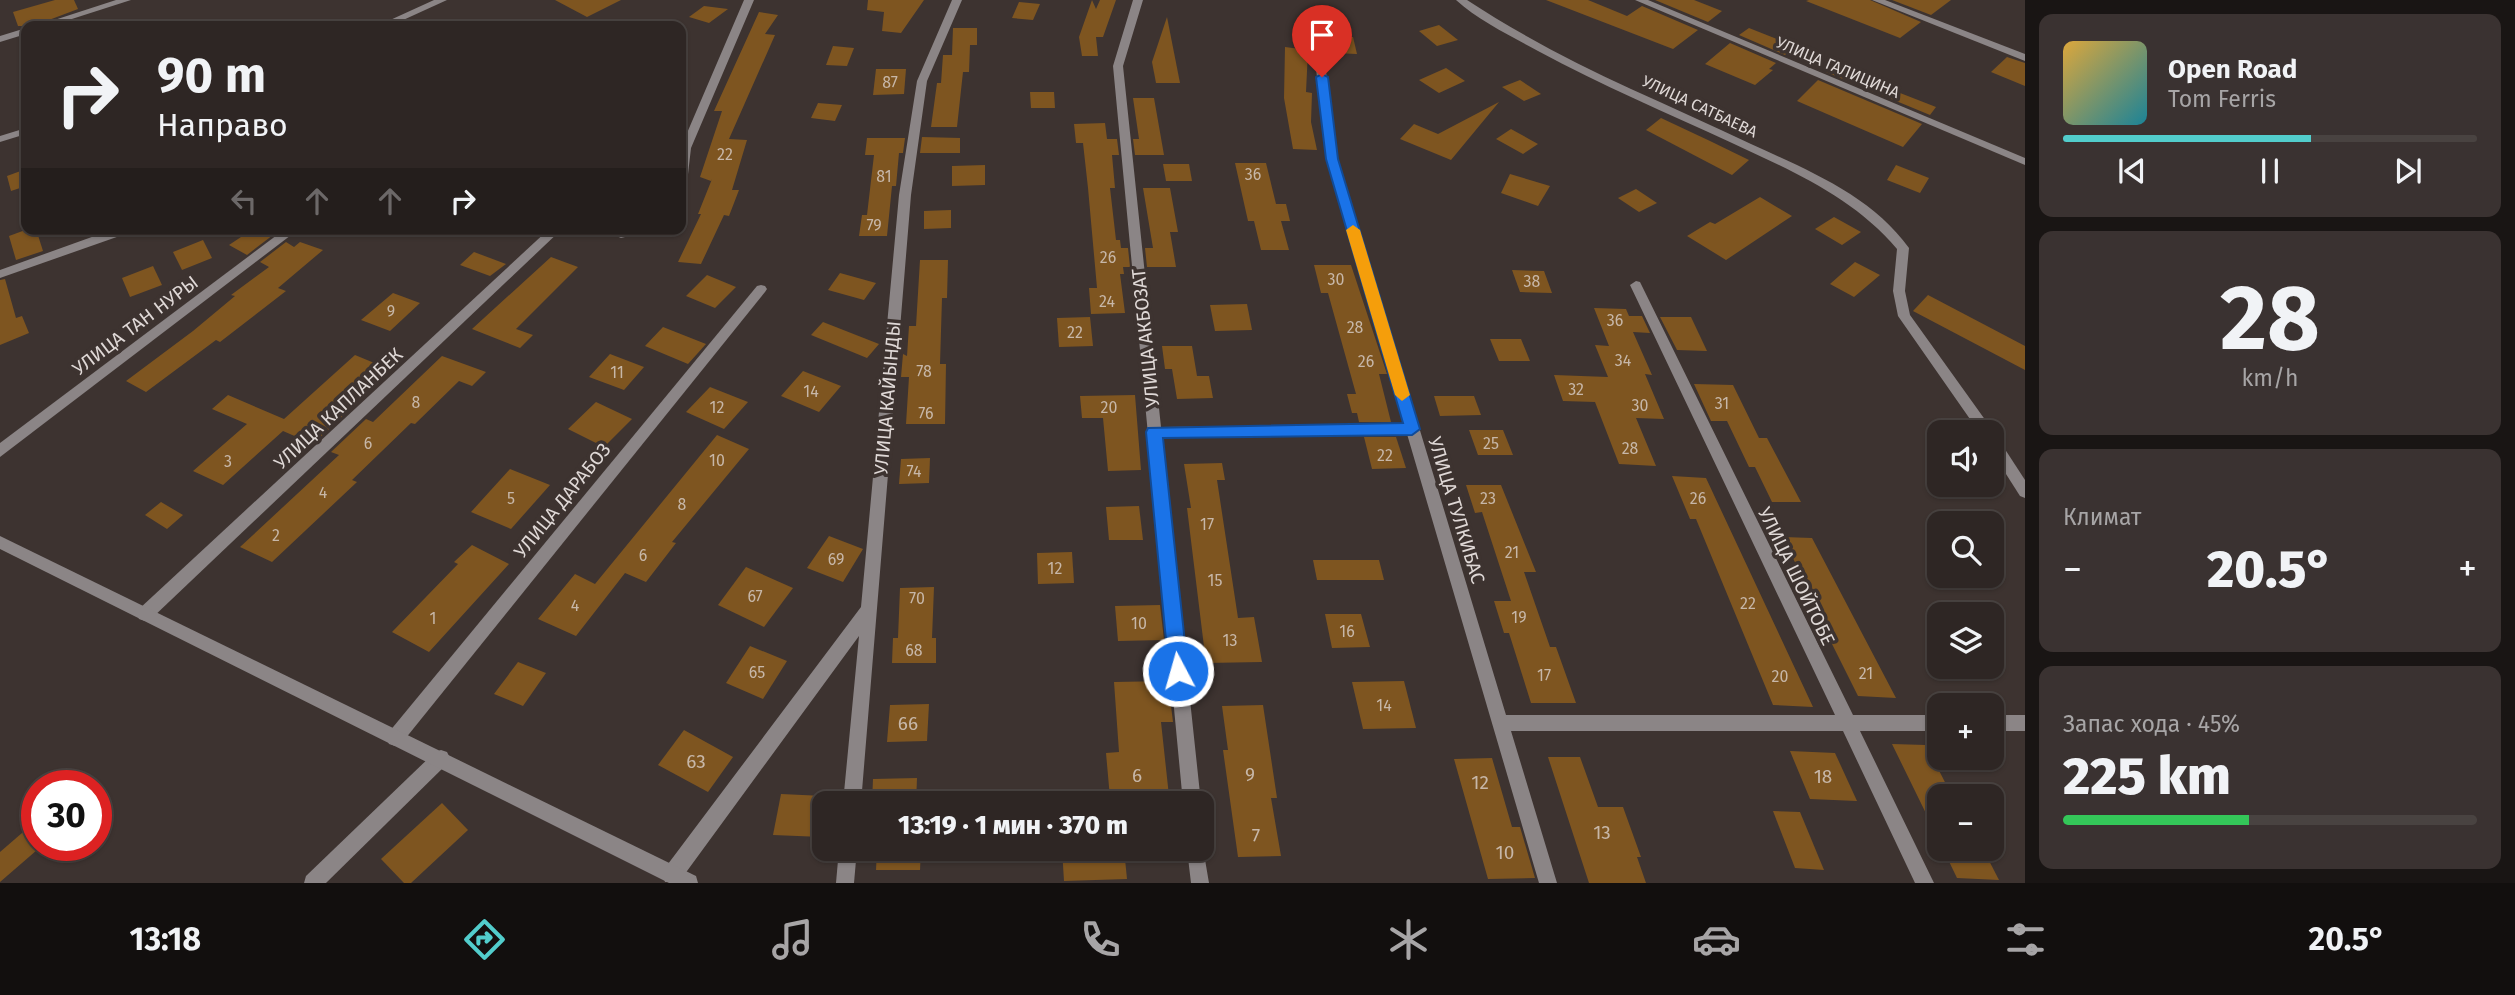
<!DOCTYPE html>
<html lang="ru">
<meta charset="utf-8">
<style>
body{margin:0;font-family:"Fira Sans",sans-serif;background:#3a3231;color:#f1f3f6;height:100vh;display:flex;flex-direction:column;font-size:26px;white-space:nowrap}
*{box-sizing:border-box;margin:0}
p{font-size:23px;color:#a7a5a6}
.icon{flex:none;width:38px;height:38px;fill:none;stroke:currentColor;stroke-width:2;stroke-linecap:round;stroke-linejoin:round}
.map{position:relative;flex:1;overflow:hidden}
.drawer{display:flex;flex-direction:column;gap:14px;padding:14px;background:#191514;width:490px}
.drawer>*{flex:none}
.hud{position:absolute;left:21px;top:21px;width:665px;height:214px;border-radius:14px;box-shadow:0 2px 5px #0004,0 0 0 2px #494341;background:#2e2624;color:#f1f3f6;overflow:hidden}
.buttons{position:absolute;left:1927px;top:420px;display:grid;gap:14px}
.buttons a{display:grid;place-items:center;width:77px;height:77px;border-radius:14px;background:#2e2624;box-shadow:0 2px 5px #0004,0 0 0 2px #494341;font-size:35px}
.speed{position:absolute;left:21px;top:770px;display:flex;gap:14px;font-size:35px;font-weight:700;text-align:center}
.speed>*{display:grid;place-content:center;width:91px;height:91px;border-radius:50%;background:#2e2624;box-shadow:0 2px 5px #0004,0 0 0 2px #494341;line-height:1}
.speed .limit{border:10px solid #d22;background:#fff;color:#111}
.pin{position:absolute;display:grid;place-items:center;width:60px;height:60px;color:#fff;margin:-72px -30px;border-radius:50% 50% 50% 0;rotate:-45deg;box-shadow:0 0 7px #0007}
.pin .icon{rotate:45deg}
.me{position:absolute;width:77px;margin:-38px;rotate:354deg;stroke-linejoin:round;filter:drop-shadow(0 0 5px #0008)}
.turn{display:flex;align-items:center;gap:24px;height:147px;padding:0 21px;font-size:32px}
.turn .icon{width:91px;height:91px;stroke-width:2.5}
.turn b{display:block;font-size:49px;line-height:60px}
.lanes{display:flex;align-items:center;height:66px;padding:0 21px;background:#0003;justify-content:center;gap:35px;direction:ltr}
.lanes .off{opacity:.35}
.big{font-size:52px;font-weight:800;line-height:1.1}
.drawer .widget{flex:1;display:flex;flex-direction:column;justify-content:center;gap:10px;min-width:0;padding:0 24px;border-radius:14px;background:#3a3231}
.drawer .dial{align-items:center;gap:0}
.dial b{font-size:91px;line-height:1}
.song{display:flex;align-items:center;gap:21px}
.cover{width:84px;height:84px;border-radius:10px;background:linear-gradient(135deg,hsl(40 70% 55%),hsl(190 70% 35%))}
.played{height:7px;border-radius:4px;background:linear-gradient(90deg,#52cdcc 60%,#494341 60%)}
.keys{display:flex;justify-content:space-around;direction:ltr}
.heat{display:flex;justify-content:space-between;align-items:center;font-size:38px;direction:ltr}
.charge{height:10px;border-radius:5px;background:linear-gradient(90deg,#34c759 45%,#494341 0)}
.trip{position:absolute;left:812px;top:791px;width:402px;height:70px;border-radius:14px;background:#2e2624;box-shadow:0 2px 5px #0004,0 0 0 2px #494341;font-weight:800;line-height:70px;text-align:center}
.menu{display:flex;height:112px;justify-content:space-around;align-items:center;background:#120f0e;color:#a7a5a6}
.menu .icon{width:49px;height:49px}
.menu .selected{color:#52cdcc}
.menu b{font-size:32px;color:#f1f3f6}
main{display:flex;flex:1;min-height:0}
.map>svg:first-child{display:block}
</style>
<main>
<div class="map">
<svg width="2025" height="883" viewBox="0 0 2025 883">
<rect width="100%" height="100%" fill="#3d3330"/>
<g fill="#7e5520">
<path d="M55 0H74L78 9 33 26H18L13 12Z"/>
<path d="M555 0H621L587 17Z"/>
<path d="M868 0H924L901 33 882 31 884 12 867 10Z"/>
<path d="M1092 0 1096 9 1100 0H1116L1103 37H1096L1098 56H1082L1079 37Z"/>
<path d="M1546 0H1588L1627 16 1642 6 1698 30 1673 49Z"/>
<path d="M1655 0H1694L1722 11 1708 22Z"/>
<path d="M1809 0H1870L1921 22 1900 38 1806 1Z"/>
<path d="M1892 0H1951L1931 15Z"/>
<path d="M1019 2 1040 4 1033 20 1012 18Z"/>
<path d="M704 6 728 9 709 23 689 17Z"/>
<path d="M759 12 778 15 765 34 775 35 729 139 747 140 732 190H739L729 216 724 215 701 264 678 262 701 214H698L712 179 711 181 700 177 722 111H714Z"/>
<path d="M1167 17 1180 83H1156L1152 62Z"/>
<path d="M1439 25 1458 40 1437 46 1419 31Z"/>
<path d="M953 28H977V45H970L969 72H963L957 127H931L937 83H941L943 55H952Z"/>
<path d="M1749 28 1795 46 1785 55 1739 35Z"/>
<path d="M1331 36 1353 37 1357 54 1334 53Z"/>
<path d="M1730 43 1776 63 1769 69 1773 70 1755 85 1705 64Z"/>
<path d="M833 46 854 48 847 66 826 65Z"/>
<path d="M1285 47 1308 50 1306 92 1312 93 1311 122 1317 150 1293 149 1284 98Z"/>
<path d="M2007 57 2025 63V86L1991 72Z"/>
<path d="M1832 66 1877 84 1936 107 1930 115 1826 72Z"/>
<path d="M1446 68 1465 81 1439 93 1419 80Z"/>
<path d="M876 69H906L904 94 873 95Z"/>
<path d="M1520 80 1541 94 1524 101 1502 87Z"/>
<path d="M1818 80 1922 124 1903 147 1797 101Z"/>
<path d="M1030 92H1054L1055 108H1031Z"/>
<path d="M1133 98H1154L1164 155H1135L1133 139H1139Z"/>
<path d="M1499 102 1451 160 1400 139 1414 124 1438 134Z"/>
<path d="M818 103 842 105 835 121 811 118Z"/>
<path d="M1661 118 1710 141 1749 160 1732 175 1646 130Z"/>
<path d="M1105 123 1107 139H1117L1119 155H1112L1115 188H1110L1116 240H1120L1121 248H1128L1130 267H1123L1124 274H1120L1125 313 1091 314 1089 288H1097L1088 188 1083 143H1076L1074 124Z"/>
<path d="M1511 129 1538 144 1523 154 1496 139Z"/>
<path d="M922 137 960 138V153H920Z"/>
<path d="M867 138H905L903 153H899L896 186H892L887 236H859L862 215H867L874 155H865Z"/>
<path d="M1235 163H1266L1276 204H1286L1290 221H1281L1289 250H1261L1254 221H1248Z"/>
<path d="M1163 164H1189L1192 181H1166Z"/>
<path d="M985 165V185L952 186V166Z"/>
<path d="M1896 165 1929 178 1920 193 1887 180Z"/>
<path d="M26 169V186L11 191 7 176Z"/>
<path d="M1510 174 1550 186 1538 206 1501 193Z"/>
<path d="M1143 188H1170L1178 232H1170L1176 267H1147L1145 248H1153Z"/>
<path d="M1636 189 1657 203 1639 212 1618 198Z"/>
<path d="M1760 197 1792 216 1726 260 1687 236 1710 222 1715 224Z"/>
<path d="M951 210V228L924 229V211Z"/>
<path d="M1834 217 1861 232 1842 245 1815 229Z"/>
<path d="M28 229H36L43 251 16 260 9 236Z"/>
<path d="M253 229H263L273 235 247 255 229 245Z"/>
<path d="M203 240 212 258 182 270 173 252Z"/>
<path d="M286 242 294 247 300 242 323 250 278 288 286 291 220 342 216 340 146 392 126 381 193 331 235 296 231 295 269 267 260 262Z"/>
<path d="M474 252 506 264 490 276 460 265Z"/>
<path d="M551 257 578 267 516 329 533 335 520 348 472 329Z"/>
<path d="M920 260H948L947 298H942L940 364H946L945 424H906L909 377H901L903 354 907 356 909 326H916Z"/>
<path d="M1855 262 1880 275 1854 297 1830 284Z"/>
<path d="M1314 265H1351L1387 374H1379L1391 422H1359L1357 413H1352L1347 394H1356L1328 293H1321Z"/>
<path d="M153 266 162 285 130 297 122 278Z"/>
<path d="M1512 270 1544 271 1552 293 1520 292Z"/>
<path d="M840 273 876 283 864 300 828 290Z"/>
<path d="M707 275 736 287 715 308 686 296Z"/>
<path d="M5 279 16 318 22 316 29 333 0 345V280Z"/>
<path d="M393 293 420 303 390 331 361 320Z"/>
<path d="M1928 295 2025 346V370L1913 311Z"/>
<path d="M1247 304 1252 330 1215 331 1210 305Z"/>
<path d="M1594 308 1626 309 1629 316H1642L1650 333 1633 332 1652 375 1645 374 1664 419 1636 418 1656 466 1619 464 1595 402 1563 401 1554 375 1608 377 1595 345 1609 346Z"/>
<path d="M1090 317 1093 346 1059 347 1057 318Z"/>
<path d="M1660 317H1691L1707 351 1677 350Z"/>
<path d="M823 322 879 344 867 358 811 335Z"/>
<path d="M663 327 706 344 688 364 645 346Z"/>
<path d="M1490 339H1521L1530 361H1499Z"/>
<path d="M1162 346H1192L1197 376H1209L1213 398 1177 399 1172 369H1165Z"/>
<path d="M610 354 644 367 624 390 589 377Z"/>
<path d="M355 355 384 367 339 408 348 411 313 444 283 431 223 485 193 471 247 424 212 409 228 395 284 419Z"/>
<path d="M442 356 486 372 472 386 459 381 415 424 411 423 352 480 357 482 272 562 240 547 339 455 331 452 366 419 373 422Z"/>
<path d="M803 371 841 386 819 412 781 396Z"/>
<path d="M1694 384 1733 385 1759 438H1767L1801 502H1772L1755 467H1749L1727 421H1711Z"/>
<path d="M710 387 748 402 724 429 686 412Z"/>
<path d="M1135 395 1141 470 1108 471 1103 418H1082L1080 396Z"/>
<path d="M1434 396H1474L1481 415 1440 416Z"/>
<path d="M596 402 632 419 604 447 568 429Z"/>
<path d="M1469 430H1503L1513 455H1478Z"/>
<path d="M717 435 749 449 672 542 676 543 646 582 625 573 576 636 538 619 575 574 595 584Z"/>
<path d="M1364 437H1396L1406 468 1372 469Z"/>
<path d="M930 458 929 483 899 484 901 459Z"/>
<path d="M1222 463 1225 480H1217L1238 618 1254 617 1262 662 1206 663 1187 508H1191L1184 464Z"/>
<path d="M510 469 550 485 511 529 471 512Z"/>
<path d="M1672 476 1706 478 1813 707 1773 705 1696 519H1690Z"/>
<path d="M1466 485H1501L1536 572H1524L1550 647H1556L1576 703H1531L1509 633H1504L1494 601H1511L1482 512 1475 513Z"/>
<path d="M161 502 183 515 167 529 145 515Z"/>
<path d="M1139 506 1143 540H1109L1106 507Z"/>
<path d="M829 536 863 549 843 582 807 568Z"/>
<path d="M1783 537 1812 538 1896 698 1858 696 1807 594H1810Z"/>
<path d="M472 545 509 564 429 652 392 632 458 564 454 562Z"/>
<path d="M1072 552 1074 583 1038 584 1037 553Z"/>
<path d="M1313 560H1379L1384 580H1317Z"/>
<path d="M746 567 793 588 764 627 718 605Z"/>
<path d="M934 587 932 638H936V663H892L893 638H898L900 588Z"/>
<path d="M1160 605 1164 640 1118 641 1115 606Z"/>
<path d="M1325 614H1361L1370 647 1332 648Z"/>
<path d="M750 646 787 661 763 699 726 683Z"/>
<path d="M518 662 546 673 523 706 494 694Z"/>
<path d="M1168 681 1173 722H1161L1169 796 1110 798 1106 753 1119 752 1114 682Z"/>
<path d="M1404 681 1416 728 1363 729 1352 682Z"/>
<path d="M929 704 927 741 887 742 890 705Z"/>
<path d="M1263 705 1277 798H1271L1281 856 1238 857 1223 750H1228L1222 706Z"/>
<path d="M684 730 733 757 708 792 658 765Z"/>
<path d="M1892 744 1926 745 1950 792 1939 791V840Z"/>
<path d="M1790 751 1835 753 1857 801 1810 799Z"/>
<path d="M1548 757H1580L1598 807H1623L1641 857H1637L1646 883H1589Z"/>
<path d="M1492 758 1512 827H1520L1535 878 1488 879 1454 759Z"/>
<path d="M917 778 916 803H872L873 779Z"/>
<path d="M781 794 824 796 822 837 773 835Z"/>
<path d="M442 803 468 830 411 883H404L381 859Z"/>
<path d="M1773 811 1800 812 1824 870 1795 868Z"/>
<path d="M37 820V850L0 882V852Z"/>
<path d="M877 849H921L920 870H876Z"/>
<path d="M1062 849H1124L1127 879 1064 881Z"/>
<path d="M1943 849H1983L1999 880 1957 878Z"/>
</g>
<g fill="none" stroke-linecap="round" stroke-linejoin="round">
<g fill="#8b8586" fill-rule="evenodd">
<path d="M116 0H131L50 26H36Z"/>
<path d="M434 0H447L390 26H377Z"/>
<path d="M744 0H754L691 148 687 183 681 186V147Z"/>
<path d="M952 0H962L927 81 911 195 861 803H843L859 636 679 882H665L663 875 665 868 861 607 899 195 917 81Z"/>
<path d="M1133 0H1143L1123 66 1161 427 1404 424 1326 159 1311 23 1319 21 1338 159 1506 715H1835L1630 285 1636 281 1640 282 1853 715H1939V731H1860L1934 883H1915L1843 731H1511L1557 883H1539L1407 434 1162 437 1201 803H1183L1113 66Z"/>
<path d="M1456 0H1467C1519 34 1574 63 1631 89 1671 107 1711 125 1751 144 1808 170 1872 196 1909 248L1905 291 1910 315 1991 428 1993 432 1992 435V432H1979L1898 316 1893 291 1897 249C1853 197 1792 171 1732 143 1667 113 1601 85 1538 51 1511 36 1479 21 1456 0Z"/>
<path d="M1635 0H1648L2025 158V165Z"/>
<path d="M1872 0H1885L2025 54V61Z"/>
<path d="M26 28V34L0 42V36Z"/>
<path d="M26 128V134L0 142V136Z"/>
<path d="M114 229H133L131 232 0 278V270Z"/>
<path d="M285 229H299L0 457V443Z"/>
<path d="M549 229H562L151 619 145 621 139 619 137 614 139 609Z"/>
<path d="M600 229H647L645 232 621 238Z"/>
<path d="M761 285 765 286 767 289 765 292 401 744 395 746 389 744 386 738 389 732 757 286Z"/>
<path d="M1992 436 1997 437 2025 480V498L2020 496 1992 452Z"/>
<rect x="1992" y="715" width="33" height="16"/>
<path d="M441 750 447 752 450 758 447 764 326 883H304L306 876 435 752Z"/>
<path d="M1202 842 1209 883H1191L1187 849H1202Z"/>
<path d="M839 849H857L854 883H836Z"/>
</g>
<path fill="#8b8586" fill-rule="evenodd" d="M0 536 696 876 698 883H669L0 549Z"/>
</g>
<path fill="#1a73e8" stroke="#114b97" stroke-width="2" d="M1322 74 1328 77 1338 159 1420 429 1412 435 1163 438 1188 671 1185 677 1178 679 1172 677 1169 671 1146 432 1148 428 1403 423 1326 159 1316 77Z"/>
<path fill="#f59e0b" d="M1353 225 1360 230 1410 395 1402 401 1395 395 1346 230Z"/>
<g text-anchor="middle" stroke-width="7" stroke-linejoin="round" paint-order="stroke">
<g font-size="16" fill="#dfd8d6" stroke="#3d3330">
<text transform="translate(1838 67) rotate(23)" y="6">УЛИЦА ГАЛИЦИНА</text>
<text transform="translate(1700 106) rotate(25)" y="6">УЛИЦА САТБАЕВА</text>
</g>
<g font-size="16" fill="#c7b7a8">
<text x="890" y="88">87</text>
<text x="725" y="160">22</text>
<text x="1253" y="180">36</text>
<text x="884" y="182">81</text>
<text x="874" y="231">79</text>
<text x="1108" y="263">26</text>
<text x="1336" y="285">30</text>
<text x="1532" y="287">38</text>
<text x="1107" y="307">24</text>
<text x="391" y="317">9</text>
<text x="1615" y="326">36</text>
<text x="1355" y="333">28</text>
<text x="1075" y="338">22</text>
<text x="1623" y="366">34</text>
<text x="1366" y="367">26</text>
<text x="924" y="377">78</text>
<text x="617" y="378">11</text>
<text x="1576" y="395">32</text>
<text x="811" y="397">14</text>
<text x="416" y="408">8</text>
<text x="1722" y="409">31</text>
<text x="1640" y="411">30</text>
<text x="717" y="413">12</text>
<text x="1109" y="413">20</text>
<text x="926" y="419">76</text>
<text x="368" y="449">6</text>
<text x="1491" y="449">25</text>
<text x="1630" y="454">28</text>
<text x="1385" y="461">22</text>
<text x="717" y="466">10</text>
<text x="228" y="467">3</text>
<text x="914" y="477">74</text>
<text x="323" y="498">4</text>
<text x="511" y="504">5</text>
<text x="1488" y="504">23</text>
<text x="1698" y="504">26</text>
<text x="682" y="510">8</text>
<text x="1207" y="530">17</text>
<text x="276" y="541">2</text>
<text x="1512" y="558">21</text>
<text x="643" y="561">6</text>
<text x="836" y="565">69</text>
<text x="1055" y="574">12</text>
<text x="1215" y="586">15</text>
<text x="755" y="602">67</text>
<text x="917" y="604">70</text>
<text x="1748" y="609">22</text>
<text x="575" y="611">4</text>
<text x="1519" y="623">19</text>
<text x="433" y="624">1</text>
<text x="1139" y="629">10</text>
<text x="1347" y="637">16</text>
<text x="1230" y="646">13</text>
<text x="914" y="656">68</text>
<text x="757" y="678">65</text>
<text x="1866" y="679">21</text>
<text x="1544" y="681">17</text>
<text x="1780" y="682">20</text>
<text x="1384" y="711">14</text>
</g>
<g font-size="19" fill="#dfd8d6" stroke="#3d3330">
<text transform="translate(135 325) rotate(-37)" y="7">УЛИЦА ТАН НУРЫ</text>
<text transform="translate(1145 338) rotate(-96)" y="7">УЛИЦА АКБОЗАТ</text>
<text transform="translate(887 398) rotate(-85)" y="7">УЛИЦА КАЙЫНДЫ</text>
<text transform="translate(338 408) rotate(-43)" y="7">УЛИЦА КАПЛАНБЕК</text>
<text transform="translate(562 500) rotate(-51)" y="7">УЛИЦА ДАРАБОЗ</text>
<text transform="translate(1457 510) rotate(73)" y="7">УЛИЦА ТУЛКИБАС</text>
<text transform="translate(1797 576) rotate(64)" y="7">УЛИЦА ШОЙТОБЕ</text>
</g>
<g font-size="19" fill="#c7b7a8">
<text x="908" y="730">66</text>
<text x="696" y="768">63</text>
<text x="1250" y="781">9</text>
<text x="1137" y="782">6</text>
<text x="1823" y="783">18</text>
<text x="1480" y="789">12</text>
<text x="1602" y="839">13</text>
<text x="1256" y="842">7</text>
<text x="1505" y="859">10</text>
</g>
</g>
</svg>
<div class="buttons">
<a><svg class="icon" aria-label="sound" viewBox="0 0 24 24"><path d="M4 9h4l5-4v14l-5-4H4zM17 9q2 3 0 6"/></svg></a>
<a><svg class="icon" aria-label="search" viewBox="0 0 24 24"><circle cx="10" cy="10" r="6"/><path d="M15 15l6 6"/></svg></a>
<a><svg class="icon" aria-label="layers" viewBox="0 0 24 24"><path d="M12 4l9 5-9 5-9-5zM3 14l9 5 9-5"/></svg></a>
<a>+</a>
<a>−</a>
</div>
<div class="speed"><div class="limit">30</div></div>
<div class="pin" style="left:1322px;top:77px;background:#d93025"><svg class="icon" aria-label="arrive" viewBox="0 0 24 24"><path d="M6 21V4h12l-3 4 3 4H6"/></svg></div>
<svg class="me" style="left:1178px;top:671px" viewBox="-20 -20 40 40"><circle r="17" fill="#1a73e8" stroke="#fff" stroke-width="3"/><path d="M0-11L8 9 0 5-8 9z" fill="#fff"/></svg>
<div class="trip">13:19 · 1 мин · 370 m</div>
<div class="hud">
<div class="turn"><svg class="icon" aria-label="right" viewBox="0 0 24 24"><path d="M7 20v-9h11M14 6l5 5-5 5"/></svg><div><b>90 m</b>Направо</div></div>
<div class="lanes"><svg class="icon off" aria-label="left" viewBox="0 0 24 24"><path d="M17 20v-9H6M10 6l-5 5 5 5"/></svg><svg class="icon off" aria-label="ahead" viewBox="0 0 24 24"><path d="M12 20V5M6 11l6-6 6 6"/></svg><svg class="icon off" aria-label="ahead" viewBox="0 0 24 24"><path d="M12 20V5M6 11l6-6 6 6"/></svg><svg class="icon" aria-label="right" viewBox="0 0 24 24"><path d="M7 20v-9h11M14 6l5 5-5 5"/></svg></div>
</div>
</div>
<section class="drawer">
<div class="widget">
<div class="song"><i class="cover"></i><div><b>Open Road</b><p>Tom Ferris</p></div></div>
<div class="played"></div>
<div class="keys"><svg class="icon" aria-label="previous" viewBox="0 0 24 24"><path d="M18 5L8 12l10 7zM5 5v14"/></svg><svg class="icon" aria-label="pause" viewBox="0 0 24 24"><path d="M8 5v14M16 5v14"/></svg><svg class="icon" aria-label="next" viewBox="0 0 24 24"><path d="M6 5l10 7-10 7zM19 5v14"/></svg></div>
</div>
<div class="widget dial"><b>28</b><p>km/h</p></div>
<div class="widget"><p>Климат</p>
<div class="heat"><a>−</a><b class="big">20.5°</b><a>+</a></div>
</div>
<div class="widget"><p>Запас хода · 45%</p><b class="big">225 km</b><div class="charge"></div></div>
</section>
</main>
<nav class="menu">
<b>13:18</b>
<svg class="icon selected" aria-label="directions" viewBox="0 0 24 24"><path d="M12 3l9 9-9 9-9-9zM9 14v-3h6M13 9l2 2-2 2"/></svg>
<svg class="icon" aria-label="music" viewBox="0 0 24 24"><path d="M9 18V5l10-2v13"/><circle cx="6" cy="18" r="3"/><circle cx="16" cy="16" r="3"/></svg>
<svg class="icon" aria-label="phone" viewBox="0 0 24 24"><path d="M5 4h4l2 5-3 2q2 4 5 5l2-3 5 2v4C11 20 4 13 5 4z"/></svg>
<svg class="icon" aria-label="climate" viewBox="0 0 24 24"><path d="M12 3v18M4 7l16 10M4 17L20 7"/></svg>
<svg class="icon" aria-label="car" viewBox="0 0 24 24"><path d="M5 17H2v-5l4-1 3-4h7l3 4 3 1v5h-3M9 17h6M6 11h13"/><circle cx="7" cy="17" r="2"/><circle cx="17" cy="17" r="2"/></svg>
<svg class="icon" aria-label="filters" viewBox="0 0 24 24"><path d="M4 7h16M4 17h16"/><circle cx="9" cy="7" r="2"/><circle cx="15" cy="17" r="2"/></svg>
<b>20.5°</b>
</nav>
